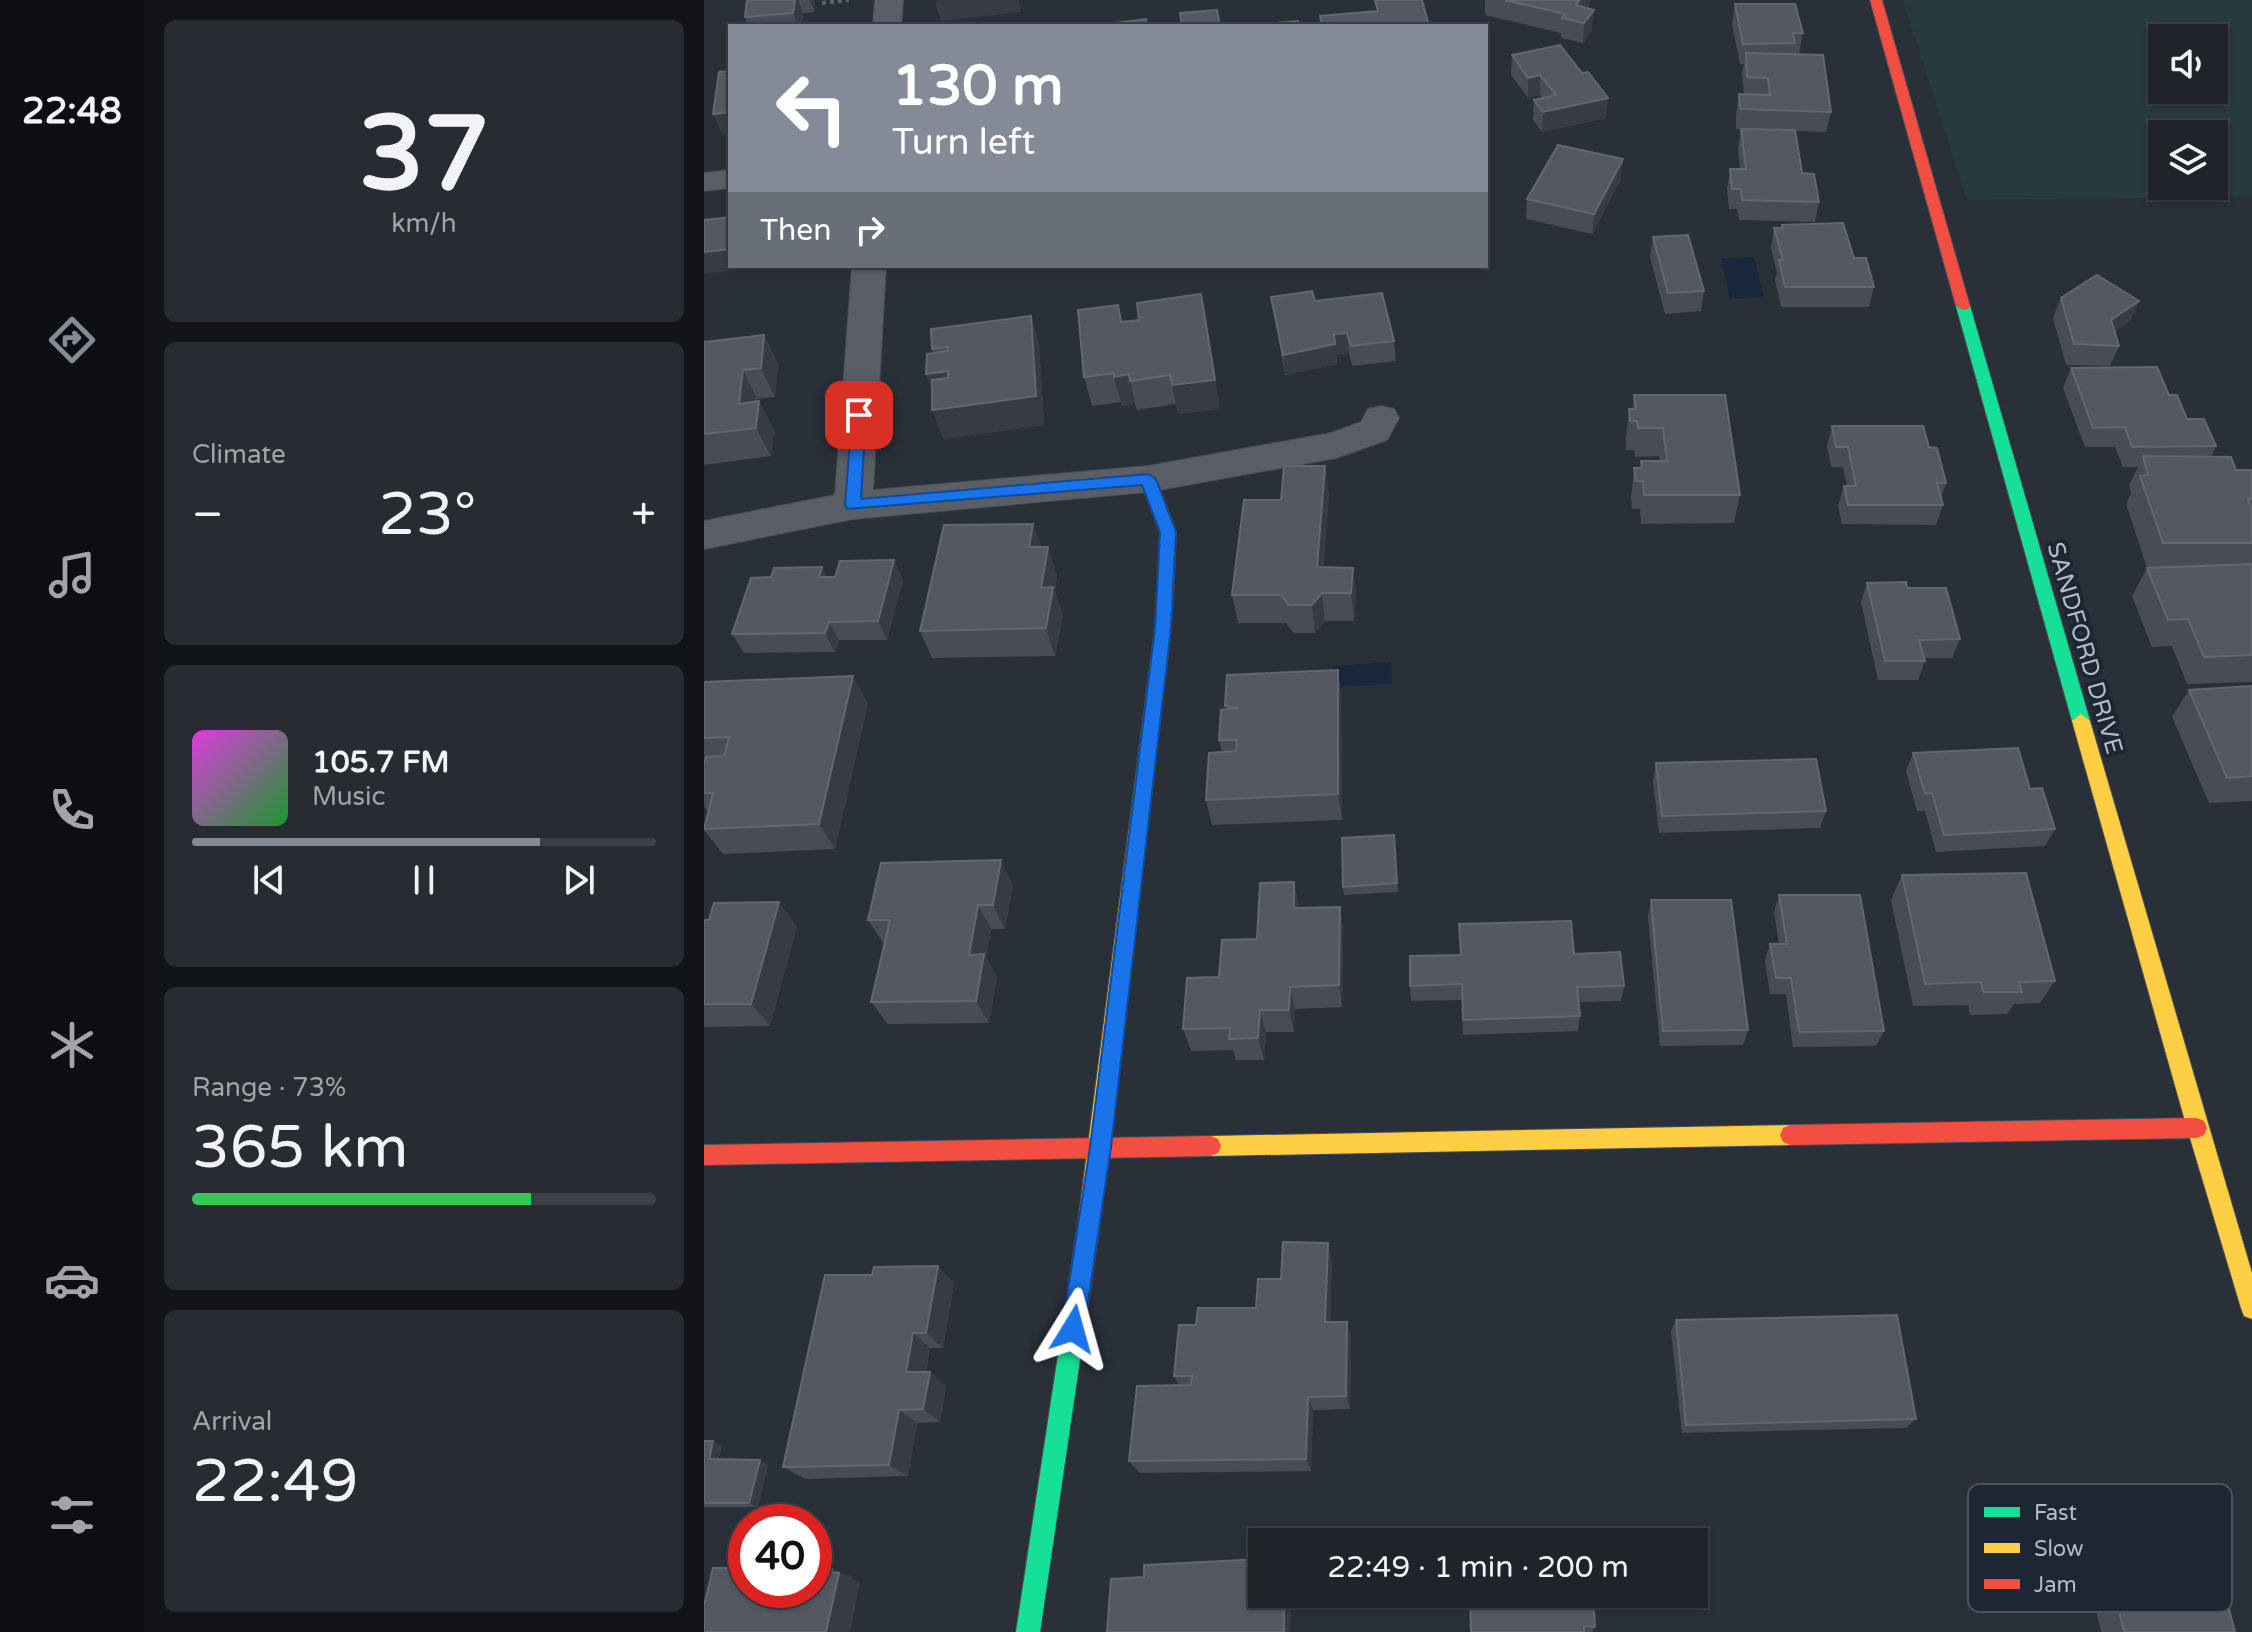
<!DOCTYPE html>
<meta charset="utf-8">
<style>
body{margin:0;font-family:"Varela Round",sans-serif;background:#282c32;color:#f1f3f6;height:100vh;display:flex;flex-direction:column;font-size:30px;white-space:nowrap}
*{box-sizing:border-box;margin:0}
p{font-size:26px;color:#a2a4a8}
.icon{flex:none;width:44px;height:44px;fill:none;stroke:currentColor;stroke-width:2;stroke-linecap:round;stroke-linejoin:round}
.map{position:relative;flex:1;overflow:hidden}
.sheet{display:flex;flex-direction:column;gap:20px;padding:20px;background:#121417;width:560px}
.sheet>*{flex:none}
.hud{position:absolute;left:24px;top:24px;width:760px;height:244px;border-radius:0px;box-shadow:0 2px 6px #0004,0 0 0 2px #3d4147;background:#848b96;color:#fff;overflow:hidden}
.controls{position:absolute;left:1444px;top:24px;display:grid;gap:16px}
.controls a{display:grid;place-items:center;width:80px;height:80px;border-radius:0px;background:#20242a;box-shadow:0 2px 6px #0004,0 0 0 2px #3d4147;font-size:40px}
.speed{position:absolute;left:24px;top:1504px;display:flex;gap:16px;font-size:40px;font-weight:700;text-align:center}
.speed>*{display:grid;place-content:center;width:104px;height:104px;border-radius:50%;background:#20242a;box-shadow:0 2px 6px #0004,0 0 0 2px #3d4147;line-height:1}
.speed .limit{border:12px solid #d22;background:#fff;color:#111}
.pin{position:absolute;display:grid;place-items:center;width:68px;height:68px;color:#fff;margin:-34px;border-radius:16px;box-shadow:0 4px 12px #0006}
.me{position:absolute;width:88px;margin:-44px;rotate:8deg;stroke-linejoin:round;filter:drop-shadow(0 0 6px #0008)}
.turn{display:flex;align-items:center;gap:28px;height:168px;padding:0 32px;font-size:36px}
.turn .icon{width:104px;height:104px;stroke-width:2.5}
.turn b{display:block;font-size:56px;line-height:68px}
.then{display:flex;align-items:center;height:76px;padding:0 32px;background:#0003;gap:16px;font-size:30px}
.big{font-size:60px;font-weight:600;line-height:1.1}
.sheet .tile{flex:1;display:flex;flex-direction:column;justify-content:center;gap:12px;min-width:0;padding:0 28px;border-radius:12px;background:#282c32}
.sheet .dial{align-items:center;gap:0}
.dial b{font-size:104px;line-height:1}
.song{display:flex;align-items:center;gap:24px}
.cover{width:96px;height:96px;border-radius:12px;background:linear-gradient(135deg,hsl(300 70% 55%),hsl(130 70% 35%))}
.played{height:8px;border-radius:4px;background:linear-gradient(90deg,#848b96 75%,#3d4147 75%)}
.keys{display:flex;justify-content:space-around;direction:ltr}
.heat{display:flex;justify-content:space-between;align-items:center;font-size:44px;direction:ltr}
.charge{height:12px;border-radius:6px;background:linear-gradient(90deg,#34c759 73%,#3d4147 0)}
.trip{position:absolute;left:544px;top:1528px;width:460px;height:80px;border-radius:0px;background:#20242a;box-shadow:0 2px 6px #0004,0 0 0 2px #3d4147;font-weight:600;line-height:80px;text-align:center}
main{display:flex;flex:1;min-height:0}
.dock{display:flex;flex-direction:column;width:144px;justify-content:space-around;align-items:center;background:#0d0e11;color:#a2a4a8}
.dock .icon{width:56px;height:56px}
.dock .current{color:#848b96}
.dock b{font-size:36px;color:#f1f3f6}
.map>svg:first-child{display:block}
</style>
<main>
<nav class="dock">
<b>22:48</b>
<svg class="icon current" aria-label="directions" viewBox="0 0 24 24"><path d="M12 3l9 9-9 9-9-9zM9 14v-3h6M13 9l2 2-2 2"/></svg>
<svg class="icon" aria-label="music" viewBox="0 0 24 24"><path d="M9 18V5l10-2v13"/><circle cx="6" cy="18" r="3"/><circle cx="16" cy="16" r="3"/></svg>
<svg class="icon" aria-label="phone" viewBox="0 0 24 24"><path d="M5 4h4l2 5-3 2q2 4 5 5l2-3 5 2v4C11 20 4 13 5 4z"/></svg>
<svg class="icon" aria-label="climate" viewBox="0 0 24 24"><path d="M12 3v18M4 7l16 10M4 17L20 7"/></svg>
<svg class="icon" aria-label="car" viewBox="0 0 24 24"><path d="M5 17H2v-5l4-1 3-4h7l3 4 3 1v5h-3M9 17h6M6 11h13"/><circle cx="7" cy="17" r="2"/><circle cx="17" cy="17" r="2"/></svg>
<svg class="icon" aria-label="filters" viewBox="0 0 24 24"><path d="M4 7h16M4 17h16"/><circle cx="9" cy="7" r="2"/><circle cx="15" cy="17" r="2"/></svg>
</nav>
<section class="sheet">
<div class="tile dial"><b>37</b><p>km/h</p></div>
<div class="tile"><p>Climate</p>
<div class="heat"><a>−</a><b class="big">23°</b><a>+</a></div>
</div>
<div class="tile">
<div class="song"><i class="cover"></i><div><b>105.7 FM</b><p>Music</p></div></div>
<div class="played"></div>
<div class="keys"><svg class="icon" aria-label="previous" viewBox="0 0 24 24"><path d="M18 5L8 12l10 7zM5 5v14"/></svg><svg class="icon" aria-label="pause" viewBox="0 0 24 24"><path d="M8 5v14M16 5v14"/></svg><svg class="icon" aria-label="next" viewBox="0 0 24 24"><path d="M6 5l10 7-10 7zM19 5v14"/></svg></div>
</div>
<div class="tile"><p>Range · 73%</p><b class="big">365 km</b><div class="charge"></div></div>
<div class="tile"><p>Arrival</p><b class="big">22:49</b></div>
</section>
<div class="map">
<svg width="1548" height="1632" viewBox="0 0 1548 1632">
<rect width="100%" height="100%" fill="#2a3038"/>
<path fill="#273a3e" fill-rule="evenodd" d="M1199 0H1548V197L1263 200ZM1458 38H1510V90H1458ZM1458 134H1510V186H1458Z"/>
<g fill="#19273c">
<path d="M1050 257 1060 297 1026 299 1017 258Z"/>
<path d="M687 662 688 684 629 687V666Z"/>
</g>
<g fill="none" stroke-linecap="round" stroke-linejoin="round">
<g stroke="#484c55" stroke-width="2">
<g id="street">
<path d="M171 0H199L197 26H169Z"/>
<path d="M26 170V188L0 191V173Z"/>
<path d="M148 266H182L169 490 444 466 627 433 657 422 664 409 677 406 690 409 695 418 683 440 632 458 444 492 149 519 0 549V521L131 495Z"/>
</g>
</g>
<g stroke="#484c55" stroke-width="2">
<g id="fast">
<path d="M1259 302 1266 306 1386 721 1377 728 1368 721 1252 306Z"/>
<path d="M384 1220 392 1223 395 1230 336 1632H312L373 1230 376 1223Z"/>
</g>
</g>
<g stroke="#484c55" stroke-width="2">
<g id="slow">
<path d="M462 573 470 579 467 628 395 1230 392 1237 384 1240 376 1237 373 1230 451 628 454 579Z"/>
<path d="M1377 714 1386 721 1548 1273V1319L1540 1316 1537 1308 1483 1128 1368 721Z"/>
<path d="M1086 1125 1093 1128 1096 1135 1093 1142 1086 1145 507 1156 500 1153 497 1146 500 1139 507 1136Z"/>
</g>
</g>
<g stroke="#484c55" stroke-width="2">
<g id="jam">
<path d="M1166 0H1178L1266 306 1264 309 1259 310 1252 306Z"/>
<path d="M444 474 452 479 472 532 470 579 462 585 454 579 456 532 436 479Z"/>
<path d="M1493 1118 1500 1121 1503 1128 1500 1135 1493 1138 1086 1145 1079 1142 1076 1135 1079 1128 1086 1125Z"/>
<path d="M507 1136 514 1139 517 1146 514 1153 507 1156 0 1165V1145Z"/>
</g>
</g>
<path stroke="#5c6268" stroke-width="4" stroke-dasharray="4 4" stroke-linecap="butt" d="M118 3 145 0"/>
<use href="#street" fill="#5a5e66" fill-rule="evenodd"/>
<use href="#fast" fill="#16e098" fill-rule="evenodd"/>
<use href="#slow" fill="#ffcf43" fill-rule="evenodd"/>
<use href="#jam" fill="#f24e42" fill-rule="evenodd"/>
</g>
<g fill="#474c55">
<path d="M43 0H111L110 12 99 13 98 26H44L41 17Z"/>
<path d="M781 0H886L884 8 888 30 879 43 857 38V33L781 15Z"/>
<path d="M1031 4 1099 33 1095 53H1089V55L1127 112 1122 132 1091 131 1098 173 1115 202 1111 222 1035 220 1033 209H1025L1023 189 1026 169H1036L1034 149 1037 129H1048H1032V114L1035 94H1040L1038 73 1040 64H1036L1028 24Z"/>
<path d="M808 55 878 73 902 118 838 132 829 120 830 100 838 98 836 95 824 98 807 75Z"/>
<path d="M917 179 888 234 822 219 823 199Z"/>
<path d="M1078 225 1150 258 1170 287 1165 307H1077L1071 280 1073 273 1067 248 1070 228H1077Z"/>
<path d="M949 237 1000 291 997 311 961 314 946 257Z"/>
<path d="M567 297 611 301 690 341 692 361 648 366 645 353 632 354 633 364 581 375Z"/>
<path d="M1357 298 1435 301 1426 321 1410 332 1415 346 1406 366 1362 365 1349 318Z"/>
<path d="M414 305 418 322 516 409 474 414 472 404 433 410 431 404 418 406 417 402 388 406 380 377Z"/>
<path d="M327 316 335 346 340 425 239 439 228 388 222 374 229 353 228 349Z"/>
<path d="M60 335 74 364 71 397 53 399V401H55L70 430 67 456 0 465V342Z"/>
<path d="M1367 368 1465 395 1483 419 1512 446 1507 457 1532 470 1548 473V682L1483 684 1468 646 1448 647 1428 596 1443 568 1422 504 1427 493 1425 485 1434 467H1419L1411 447H1381L1359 388Z"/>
<path d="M930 395 1036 495 1030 523 937 524 936 509H928L927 497 930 468H936L937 461H956L955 456 931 457 930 450H922V437L925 409H929Z"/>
<path d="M1128 426 1225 447 1242 483 1237 498 1239 505 1232 525 1138 524 1134 506 1140 486H1143L1139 467H1127L1123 446Z"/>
<path d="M625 495 619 567 649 568 652 595 650 621H621L611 633H590L582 623H534L528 595 577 500Z"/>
<path d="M329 524 337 547 353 575 351 591 359 615 351 656 228 658 216 631Z"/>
<path d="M190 560 199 580 183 640H135L131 652 40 653 28 634 123 577H131Z"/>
<path d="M1163 583 1203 588 1256 639 1248 658H1220L1221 661 1214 680H1174L1157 602Z"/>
<path d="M634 670 637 697 638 820 508 825 502 800 518 752 515 740 522 709 521 706Z"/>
<path d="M0 682 164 703 131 849 19 854 0 830 4 812 0 806Z"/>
<path d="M1548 686V801L1505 803 1468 717 1485 690Z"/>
<path d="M1209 753 1326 789 1351 829 1341 846 1232 852 1221 811H1213L1202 771Z"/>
<path d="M952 763 1122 811 1116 828 955 833 949 781Z"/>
<path d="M690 835 694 892 640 895 639 887Z"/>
<path d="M1198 875 1351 981 1336 1003 1310 1004 1303 1014 1266 1015 1264 1005 1209 1006 1187 900Z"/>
<path d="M309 885 301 929H287L282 958 293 977 285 1023 184 1024 167 1002 180 944 164 920Z"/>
<path d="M1075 895 1180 1031 1172 1046 1089 1047 1082 994H1066L1061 960 1066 944H1075L1070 912Z"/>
<path d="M947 900 1044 1030 1039 1045 956 1046 944 917Z"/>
<path d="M636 907 639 930 638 1007 591 1009 590 1032H562L560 1060H532L529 1050 487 1051 479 1029 515 977 553 939 594 908Z"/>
<path d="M0 920 93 926 66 1026 0 1027Z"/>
<path d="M870 954 920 986 917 1001 874 1002 876 1016 874 1031 759 1035 758 1000 707 1001 706 986Z"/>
<path d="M628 1260 626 1322 647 1337 646 1409 609 1410 607 1471 436 1473 425 1461 475 1385 470 1376 492 1325 552 1308 577 1279Z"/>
<path d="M234 1266 250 1283 239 1348H226L222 1372 242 1386 236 1422 213 1423 204 1476 101 1479 79 1467 168 1275Z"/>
<path d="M972 1320 1212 1419 1202 1428 978 1433 967 1331Z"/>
<path d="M0 1441H9L18 1446 14 1460 64 1465 54 1507H0Z"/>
<path d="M1421 1564 1531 1632H1397L1390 1600 1405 1594 1400 1573Z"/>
<path d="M766 1594 891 1627 888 1632H767Z"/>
</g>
<g fill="#373c44">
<path d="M91 0H94L99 13 98 26H94L89 13Z"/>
<path d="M106 0H111L110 12Z"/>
<path d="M239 0H315L317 12 237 21 231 1Z"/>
<path d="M876 0H886L885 7 874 22 872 5Z"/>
<path d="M890 10 888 30 879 43 880 23Z"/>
<path d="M836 75V95L824 98V78Z"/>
<path d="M904 98 902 118 838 132 839 112Z"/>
<path d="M26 112V133L18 134 9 114Z"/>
<path d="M919 159 917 179 888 234 890 214Z"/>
<path d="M26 249V266H60L0 274V252Z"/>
<path d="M84 266H114L85 270Z"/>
<path d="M1435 301 1426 321 1399 340 1407 320Z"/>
<path d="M327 316 335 346 340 425 239 439 228 410Z"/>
<path d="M503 324 516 409 474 414 468 385Z"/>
<path d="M643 333 645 353 632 354 633 364 581 375 579 355 630 334Z"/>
<path d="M60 335 74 364 71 397 57 368Z"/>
<path d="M39 370 53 399 50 428 35 404Z"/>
<path d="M244 371 254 400 233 403 222 374Z"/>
<path d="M425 374 431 404 418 406 410 377Z"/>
<path d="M55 401 70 430 67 456 52 428Z"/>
<path d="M621 466 625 495 616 594 618 593 621 621 611 633 608 605 613 567Z"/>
<path d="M329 524 339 552 325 547Z"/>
<path d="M344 547 353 575 351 591 359 615 351 656 342 628 337 588Z"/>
<path d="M190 560 199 580 183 640 174 621Z"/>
<path d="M118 567 128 587 115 577Z"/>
<path d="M649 568 652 595 650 621 647 593Z"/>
<path d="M125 622 135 640 131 652 121 633Z"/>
<path d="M634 670 637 697 638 820 634 794Z"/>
<path d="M149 676 164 703 131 849 115 824Z"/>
<path d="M297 860 309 885 301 929 289 905Z"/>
<path d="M590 882 595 906 594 932 590 908Z"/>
<path d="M75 902 93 926 66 1026 47 1004Z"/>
<path d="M274 905 287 929 282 958 293 977 285 1023 272 1001 265 955Z"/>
<path d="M636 907 639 930 638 1007 635 985Z"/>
<path d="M586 987 591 1009 590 1032 585 1010Z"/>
<path d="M556 1010 562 1032 560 1060 554 1038Z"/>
<path d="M624 1243 628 1260 625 1337 621 1322Z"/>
<path d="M234 1266 250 1283 239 1348 222 1333Z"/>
<path d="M643 1322 647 1337 646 1409 642 1396Z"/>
<path d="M209 1333 226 1348 219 1386 202 1372Z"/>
<path d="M226 1372 242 1386 236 1422 219 1409Z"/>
<path d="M604 1397 609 1410 607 1471 602 1459Z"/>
<path d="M195 1410 213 1423 204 1476 185 1465Z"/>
<path d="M9 1441 18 1446 13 1463 5 1459Z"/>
<path d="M56 1460 64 1465 54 1507 45 1503Z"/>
<path d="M128 1569 149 1577 148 1579 156 1582 146 1632H122Z"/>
<path d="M580 1594H587L586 1632H580Z"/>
</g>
<g fill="#535861" stroke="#626872" stroke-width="2">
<path d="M43 0H91L89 13 41 17Z"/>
<path d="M671 0H718L725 26H618L616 16 674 11Z"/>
<path d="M801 0H876L872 5 890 10 880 23 858 18 861 14Z"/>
<path d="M1031 4H1091L1099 33H1089L1091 43 1039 44Z"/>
<path d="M513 10 516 26H478L476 13Z"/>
<path d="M442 19 443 26H387Z"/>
<path d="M594 21 595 26H538Z"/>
<path d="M856 45 878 73 884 72 904 98 839 112 830 100 852 95 836 75 824 78 808 55Z"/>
<path d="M1042 53 1119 55 1127 112 1036 109 1035 94 1066 95 1064 78 1043 77Z"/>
<path d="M26 71V112L9 114 15 72Z"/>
<path d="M1037 129 1091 130 1098 173 1110 174 1115 202 1038 200 1037 189H1028L1026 169H1042Z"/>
<path d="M854 145 919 159 890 214 823 199Z"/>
<path d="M26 217V249L0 252V220Z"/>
<path d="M1139 223 1150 258H1162L1170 287H1081L1075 260H1079L1070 228H1079L1078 225Z"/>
<path d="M984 235 1000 291 964 293 949 237Z"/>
<path d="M1393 275 1435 301 1407 320 1415 346 1370 344 1357 298Z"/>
<path d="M608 291 611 301 678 293 690 341 647 346 643 333 630 334 631 344 579 355 567 297Z"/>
<path d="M497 294 511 380 468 385 466 375 426 381 425 374 410 377V373L380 377 374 310 414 305 417 322 435 320 433 303Z"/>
<path d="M327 316 332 396 228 410V380L244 378V371L222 374 223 354 244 351V347L228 349 227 329Z"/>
<path d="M60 335 57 368 39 370 35 404 55 401 52 428 0 434V342Z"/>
<path d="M1453 367 1465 395H1473L1483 419H1500L1512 446 1428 447 1421 427 1389 428 1367 368Z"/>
<path d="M930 395H1021L1036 495H940L939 481H932L930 468H938L937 461H963L959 428H934L933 421H926L925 409H932Z"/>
<path d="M1128 426H1219L1225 447 1233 448 1242 483H1233L1239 505H1144L1140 486H1152L1144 447H1132Z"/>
<path d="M1439 456 1527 457 1532 470H1547L1548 473V499H1544L1548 509V543H1459L1436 476 1444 475Z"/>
<path d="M580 466H621L613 567 649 568 647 593H618L608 605H585L577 595H528L540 500H577Z"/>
<path d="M329 524 325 547H344L337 588 349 587 342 628 216 631 240 525Z"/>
<path d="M190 560 174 621 125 622 121 633 28 634 47 578 67 577 70 568 118 567 115 577H131L136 561Z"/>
<path d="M1548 564V655L1500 657 1484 619 1464 620 1443 568Z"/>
<path d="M1202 582 1203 588H1242L1256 639 1215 640 1221 661H1181L1163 583Z"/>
<path d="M634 670V794L502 800 505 753 532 751 533 740H515L517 710 534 708 521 706 523 675Z"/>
<path d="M149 676 115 824 0 829 9 793H0V763L2 757 20 756 25 737 0 738V682Z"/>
<path d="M1548 686V776L1523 778 1485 690Z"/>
<path d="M1314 748 1326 789 1338 788 1351 829 1240 835 1228 793 1221 794 1209 753Z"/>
<path d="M1112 759 1122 811 958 816 952 763Z"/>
<path d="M690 835 693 883 639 887 638 838Z"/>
<path d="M297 860 289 905H274L265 955 280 954 272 1001 167 1002 186 920H164L177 863Z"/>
<path d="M1322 873 1351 981 1315 982 1318 992H1279L1277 982 1221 984 1198 875Z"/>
<path d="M590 882V908L636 907 635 985 586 987 585 1010H556L554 1038 525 1039 526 1028 479 1029 483 978 515 977 518 940 553 939 556 883Z"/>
<path d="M1075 895H1156L1180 1031 1095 1032 1087 978H1072L1066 944H1083Z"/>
<path d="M947 900H1027L1044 1030 959 1031Z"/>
<path d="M75 902 47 1004H0V920H5L10 903Z"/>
<path d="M867 921 870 954 916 952 920 986 873 987 876 1016 759 1020 758 984 706 986V956L757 955 755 924Z"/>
<path d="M579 1242 624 1243 621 1322H643L642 1396 604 1397 602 1459 425 1461 433 1386 487 1385 488 1376H470L475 1325H492L494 1308H552L554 1279H577Z"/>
<path d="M234 1266 222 1333H209L202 1372H226L219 1409 195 1410 185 1465 79 1467 121 1275H168L170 1267Z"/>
<path d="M1193 1315 1212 1419 982 1425 972 1320Z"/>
<path d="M0 1441H9L5 1459 56 1460 45 1503H0Z"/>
<path d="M558 1559V1594H580V1632H403L407 1579 440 1577V1565Z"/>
<path d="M1513 1563 1531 1632H1420L1411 1592 1428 1591 1421 1564Z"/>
<path d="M9 1568H42V1590H110V1569H128L127 1572 135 1573 122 1632H0V1606Z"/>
<path d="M766 1594H889L891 1627 880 1626V1632H767Z"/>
</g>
<path fill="#1a73e8" stroke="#114b97" stroke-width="2" d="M155 410 162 415 157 499 444 474 452 479 472 532 467 628 407 1147 380 1329 377 1337 369 1340 361 1337 358 1329 386 1147 451 628 456 532 438 485 143 509 141 505 148 415Z"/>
<g text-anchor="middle" stroke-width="8" stroke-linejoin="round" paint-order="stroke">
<g font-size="24" fill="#b4bcc9" stroke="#1d2633">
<text transform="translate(1381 648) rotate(74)" y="8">SANDFORD DRIVE</text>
</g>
</g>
<rect x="1264" y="1484" width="264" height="128" rx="12" fill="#1d2633" stroke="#4a5360" stroke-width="2"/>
<rect x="1280" y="1507" width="36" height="10" fill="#16e098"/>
<rect x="1280" y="1543" width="36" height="10" fill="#ffcf43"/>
<rect x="1280" y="1579" width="36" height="10" fill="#f24e42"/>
<g font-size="22" fill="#b4bcc9">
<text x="1330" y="1520">Fast</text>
<text x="1330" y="1556">Slow</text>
<text x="1330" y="1592">Jam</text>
</g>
</svg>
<div class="controls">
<a><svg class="icon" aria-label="sound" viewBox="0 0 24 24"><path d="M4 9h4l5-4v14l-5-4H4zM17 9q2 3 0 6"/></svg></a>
<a><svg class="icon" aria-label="layers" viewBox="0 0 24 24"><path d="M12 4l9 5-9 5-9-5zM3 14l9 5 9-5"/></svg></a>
</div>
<div class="speed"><div class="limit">40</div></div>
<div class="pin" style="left:155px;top:415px;background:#d93025"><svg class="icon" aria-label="arrive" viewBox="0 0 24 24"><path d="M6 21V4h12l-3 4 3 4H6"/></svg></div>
<svg class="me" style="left:369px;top:1329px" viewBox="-20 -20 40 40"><path d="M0-17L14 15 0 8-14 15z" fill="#1a73e8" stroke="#fff" stroke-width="4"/></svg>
<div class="trip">22:49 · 1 min · 200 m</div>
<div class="hud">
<div class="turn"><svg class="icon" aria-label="left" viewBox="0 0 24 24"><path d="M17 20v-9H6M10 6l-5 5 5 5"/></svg><div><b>130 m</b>Turn left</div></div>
<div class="then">Then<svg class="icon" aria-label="right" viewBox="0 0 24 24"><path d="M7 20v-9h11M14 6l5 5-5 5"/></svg></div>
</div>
</div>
</main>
